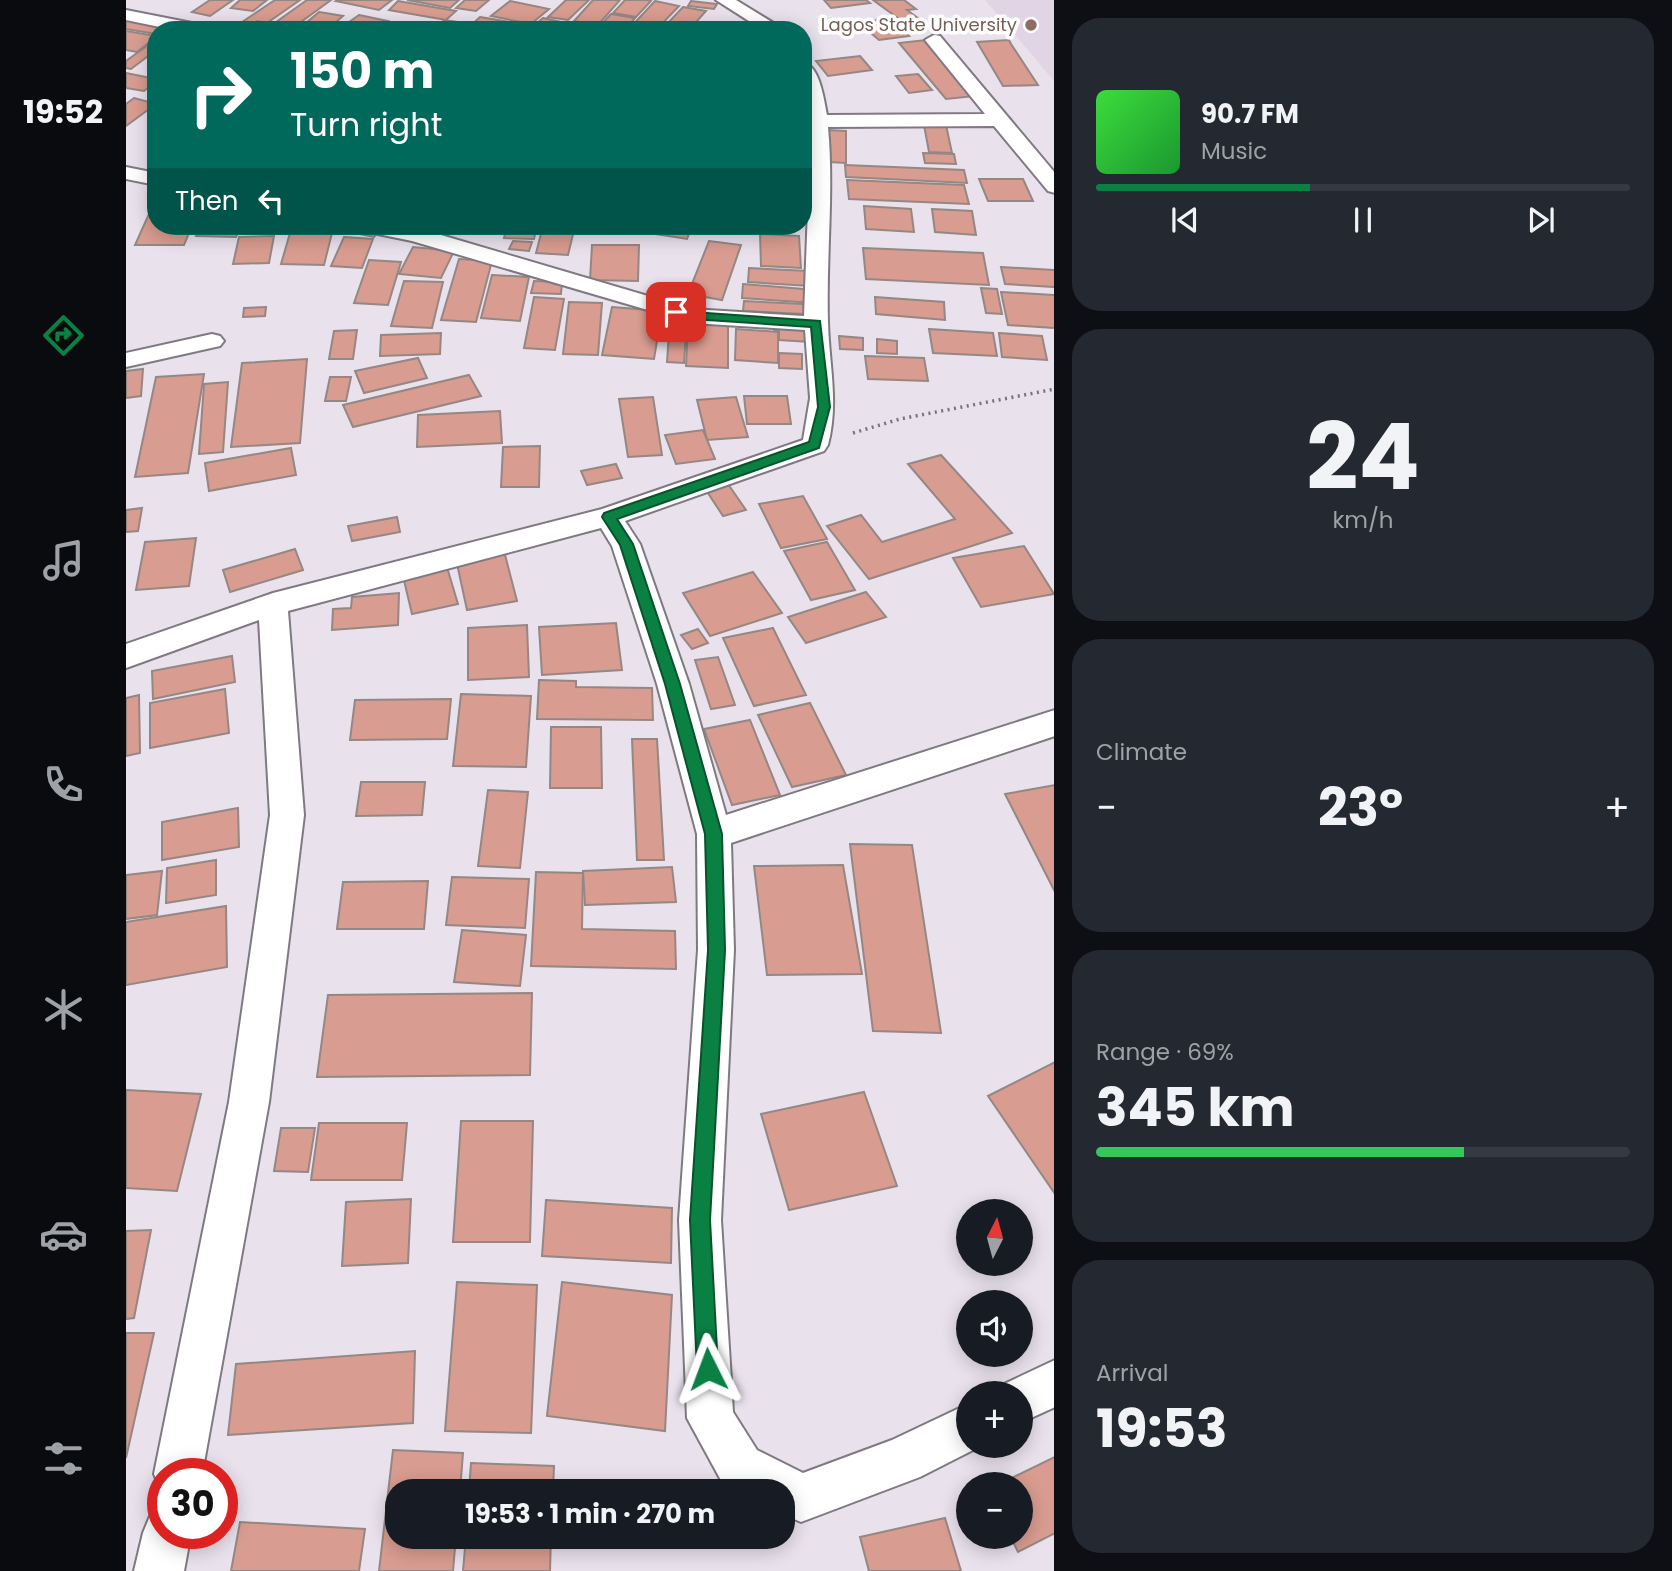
<!DOCTYPE html>
<meta charset="utf-8">
<style>
body{margin:0;font-family:Poppins,sans-serif;background:#242831;color:#f1f3f6;height:100vh;display:flex;flex-direction:column;font-size:26px;white-space:nowrap}
*{box-sizing:border-box;margin:0}
p{font-size:23px;color:#9ea1a6}
.icon{flex:none;width:38px;height:38px;fill:none;stroke:currentColor;stroke-width:2;stroke-linecap:round;stroke-linejoin:round}
.map{position:relative;flex:1;overflow:hidden}
.side{display:flex;flex-direction:column;gap:18px;padding:18px;background:#0d0f14;width:618px}
.side>*{flex:none}
.banner{position:absolute;left:21px;top:21px;width:665px;height:214px;border-radius:28px;box-shadow:0 4px 18px #0003;background:#00695c;color:#fff;overflow:hidden}
.needle{width:46px;rotate:6deg}
.controls{position:absolute;left:830px;top:1199px;display:grid;gap:14px}
.controls a{display:grid;place-items:center;width:77px;height:77px;border-radius:50%;background:#171b24;box-shadow:0 4px 18px #0003;font-size:35px}
.speed{position:absolute;left:21px;top:1458px;display:flex;gap:14px;font-size:35px;font-weight:700;text-align:center}
.speed>*{display:grid;place-content:center;width:91px;height:91px;border-radius:50%;background:#171b24;box-shadow:0 4px 18px #0003;line-height:1}
.speed .limit{border:10px solid #d22;background:#fff;color:#111}
.pin{position:absolute;display:grid;place-items:center;width:60px;height:60px;color:#fff;margin:-30px;border-radius:14px;box-shadow:0 4px 10px #0006}
.me{position:absolute;width:77px;margin:-38px;rotate:357deg;stroke-linejoin:round;filter:drop-shadow(0 0 5px #0008)}
.turn{display:flex;align-items:center;gap:24px;height:147px;padding:0 28px;font-size:32px}
.turn .icon{width:91px;height:91px;stroke-width:2.5}
.turn b{display:block;font-size:49px;line-height:60px}
.then{display:flex;align-items:center;height:66px;padding:0 28px;background:#0003;gap:14px;font-size:26px}
.big{font-size:52px;font-weight:700;line-height:1.1}
.side .card{flex:1;display:flex;flex-direction:column;justify-content:center;gap:10px;min-width:0;padding:0 24px;border-radius:28px;background:#242831}
.side .dial{align-items:center;gap:0}
.dial b{font-size:91px;line-height:1}
.song{display:flex;align-items:center;gap:21px}
.cover{width:84px;height:84px;border-radius:10px;background:linear-gradient(135deg,hsl(120 70% 55%),hsl(130 70% 35%))}
.played{height:7px;border-radius:4px;background:linear-gradient(90deg,#0b8043 40%,#363941 40%)}
.keys{display:flex;justify-content:space-around;direction:ltr}
.heat{display:flex;justify-content:space-between;align-items:center;font-size:38px;direction:ltr}
.charge{height:10px;border-radius:5px;background:linear-gradient(90deg,#34c759 69%,#363941 0)}
.trip{position:absolute;left:259px;top:1479px;width:410px;height:70px;border-radius:28px;background:#171b24;box-shadow:0 4px 18px #0003;font-weight:700;line-height:70px;text-align:center}
main{display:flex;flex:1;min-height:0}
.tab-bar{display:flex;flex-direction:column;width:126px;justify-content:space-around;align-items:center;background:#090b0e;color:#9ea1a6}
.tab-bar .icon{width:49px;height:49px}
.tab-bar .current{color:#0b8043}
.tab-bar b{font-size:32px;color:#f1f3f6}
.map>svg:first-child{display:block}
</style>
<main>
<nav class="tab-bar">
<b>19:52</b>
<svg class="icon current" aria-label="directions" viewBox="0 0 24 24"><path d="M12 3l9 9-9 9-9-9zM9 14v-3h6M13 9l2 2-2 2"/></svg>
<svg class="icon" aria-label="music" viewBox="0 0 24 24"><path d="M9 18V5l10-2v13"/><circle cx="6" cy="18" r="3"/><circle cx="16" cy="16" r="3"/></svg>
<svg class="icon" aria-label="phone" viewBox="0 0 24 24"><path d="M5 4h4l2 5-3 2q2 4 5 5l2-3 5 2v4C11 20 4 13 5 4z"/></svg>
<svg class="icon" aria-label="climate" viewBox="0 0 24 24"><path d="M12 3v18M4 7l16 10M4 17L20 7"/></svg>
<svg class="icon" aria-label="car" viewBox="0 0 24 24"><path d="M5 17H2v-5l4-1 3-4h7l3 4 3 1v5h-3M9 17h6M6 11h13"/><circle cx="7" cy="17" r="2"/><circle cx="17" cy="17" r="2"/></svg>
<svg class="icon" aria-label="filters" viewBox="0 0 24 24"><path d="M4 7h16M4 17h16"/><circle cx="9" cy="7" r="2"/><circle cx="15" cy="17" r="2"/></svg>
</nav>
<div class="map">
<svg width="929" height="1571" viewBox="0 0 929 1571">
<rect width="100%" height="100%" fill="#e9e1ec"/>
<path fill="#e0d4e5" d="M859 0H928V81L903 51Z"/>
<g fill="#d99c90" stroke="#948784" stroke-width="2">
<path d="M84 0H107L84 16 66 12Z"/>
<path d="M114 0H141L127 11 105 8Z"/>
<path d="M149 0H174L141 23 131 21 124 27 113 24Z"/>
<path d="M181 0H205L164 30 143 27Z"/>
<path d="M212 0H266L253 10 210 1Z"/>
<path d="M281 0H333L324 8Z"/>
<path d="M339 0H363L350 11 330 8Z"/>
<path d="M440 0H463L442 20 422 17Z"/>
<path d="M467 0H494L472 25 448 21Z"/>
<path d="M499 0H522L525 1 510 17 487 13Z"/>
<path d="M698 0H740L744 3 705 8Z"/>
<path d="M747 0H778L790 9 781 10 800 24 784 27Z"/>
<path d="M272 1 330 11 320 20 263 10Z"/>
<path d="M384 1 423 9 405 24 365 16Z"/>
<path d="M529 1 553 6 530 30H502Z"/>
<path d="M565 1 591 4 588 9 562 6Z"/>
<path d="M557 7 580 11 563 30 539 26Z"/>
<path d="M193 12 217 16 201 30 174 28Z"/>
<path d="M485 14 509 18 499 30H470Z"/>
<path d="M233 15 262 21 250 30H212Z"/>
<path d="M354 17 401 25 397 30 341 29Z"/>
<path d="M417 18 440 23 433 30 409 25Z"/>
<path d="M763 18 783 36 753 40 733 23Z"/>
<path d="M0 19 47 28 30 30V34L0 29Z"/>
<path d="M318 20 339 23 333 30H309Z"/>
<path d="M0 31 30 36V37L11 52 0 50Z"/>
<path d="M800 40 849 96 820 99 773 43Z"/>
<path d="M883 40 885 44 912 85 877 86 851 42Z"/>
<path d="M25 43 30 44V50L5 69 0 68V61Z"/>
<path d="M734 56 746 70 702 76 690 61Z"/>
<path d="M0 73 30 79V82L18 91 0 88Z"/>
<path d="M792 74 806 90 783 93 770 76Z"/>
<path d="M8 98 30 104 0 126V104Z"/>
<path d="M798 125H820L826 153 803 152Z"/>
<path d="M702 130 720 131V163L703 162Z"/>
<path d="M797 153 828 154 830 164 799 163Z"/>
<path d="M719 165 838 170 841 183 720 177Z"/>
<path d="M853 179H897L907 201H862Z"/>
<path d="M721 180 838 185 843 204 723 199Z"/>
<path d="M27 205H30V226H66L58 245H9Z"/>
<path d="M738 206 785 209 788 232 740 229Z"/>
<path d="M806 209 846 211 850 235 809 232Z"/>
<path d="M75 226H115L110 237 70 236Z"/>
<path d="M217 226H237L255 229 248 237 213 230Z"/>
<path d="M381 226H411L408 239 378 238Z"/>
<path d="M417 226H449L442 255 410 253Z"/>
<path d="M513 226H566L561 239 510 231Z"/>
<path d="M164 233H206L198 265 155 264Z"/>
<path d="M634 234 673 236 675 268 635 266Z"/>
<path d="M148 236 143 263 107 264 113 237Z"/>
<path d="M218 237 247 239 236 268 205 266Z"/>
<path d="M387 241 406 242 403 251 383 249Z"/>
<path d="M583 241 615 245 596 300 562 294Z"/>
<path d="M466 245H513L512 281 464 280Z"/>
<path d="M287 247 328 251 315 278 273 274Z"/>
<path d="M737 248 857 253 863 285 740 279Z"/>
<path d="M333 259 366 261 350 322 315 320Z"/>
<path d="M243 260 275 262 262 305 228 303Z"/>
<path d="M875 267 929 270V287L879 284Z"/>
<path d="M623 268 683 271V286L622 282Z"/>
<path d="M366 275 403 277 394 321 355 318Z"/>
<path d="M278 281 317 282 306 328 265 326Z"/>
<path d="M408 281 436 282 435 294 405 293Z"/>
<path d="M617 284 689 290 688 303 616 298Z"/>
<path d="M855 288 871 289 876 314 860 313Z"/>
<path d="M875 292 929 295V328L882 325Z"/>
<path d="M408 297 438 299 429 350 398 348Z"/>
<path d="M749 297 818 302 819 320 750 314Z"/>
<path d="M618 301 678 304 679 314 617 311Z"/>
<path d="M443 302 476 303 472 355 437 354Z"/>
<path d="M140 307 139 316 117 317 118 308Z"/>
<path d="M486 307 536 311 528 359 476 355Z"/>
<path d="M544 319H561L558 363 541 362Z"/>
<path d="M562 323 602 325V368L560 366Z"/>
<path d="M648 326 684 328V342L653 340V331L648 330Z"/>
<path d="M610 329 652 332V363L609 360Z"/>
<path d="M803 329 867 333 871 356 807 353Z"/>
<path d="M231 330 227 359H203L208 331Z"/>
<path d="M315 333 314 354 254 356 255 335Z"/>
<path d="M873 333 916 336 921 360 876 357Z"/>
<path d="M713 336 737 338V350L714 349Z"/>
<path d="M751 339 771 341V354L751 353Z"/>
<path d="M653 353 676 354V369L653 368Z"/>
<path d="M739 356 798 358 802 381 742 379Z"/>
<path d="M292 358 301 378 238 393 229 371Z"/>
<path d="M181 359 174 443 105 447 116 363Z"/>
<path d="M17 369 15 396 0 398V371Z"/>
<path d="M78 374 62 473 9 477 30 377Z"/>
<path d="M343 375 355 396 227 427 217 405Z"/>
<path d="M204 377H225L220 401H199Z"/>
<path d="M102 382 97 452 73 454 78 384Z"/>
<path d="M618 396H661L665 424H621Z"/>
<path d="M527 397 536 455 502 457 493 399Z"/>
<path d="M610 397 622 437 581 440 571 400Z"/>
<path d="M374 411 376 443 291 447 292 415Z"/>
<path d="M577 430 589 459 550 464 539 435Z"/>
<path d="M414 446 413 487H375L377 447Z"/>
<path d="M165 448 170 475 83 491 79 463Z"/>
<path d="M815 455 886 533 743 579 701 526 735 515 756 542 829 519 782 464Z"/>
<path d="M490 464 496 478 461 485 455 471Z"/>
<path d="M602 484 620 510 597 516 580 490Z"/>
<path d="M677 496 701 539 655 548 633 504Z"/>
<path d="M16 508 12 531 0 532V510Z"/>
<path d="M271 517 274 532 226 541 222 526Z"/>
<path d="M70 538 63 586 10 590 19 542Z"/>
<path d="M701 542 729 590 685 600 658 551Z"/>
<path d="M898 546 928 594 855 607 827 558Z"/>
<path d="M169 549 177 570 104 592 97 570Z"/>
<path d="M378 551 391 601 341 610 330 559Z"/>
<path d="M320 564 332 604 286 614 276 572Z"/>
<path d="M627 572 656 613 584 636 557 593Z"/>
<path d="M740 592 760 617 680 643 662 617Z"/>
<path d="M273 593 272 625 206 630 207 609 225 608 226 597Z"/>
<path d="M490 623 496 670 416 675 413 627Z"/>
<path d="M401 625 403 677 342 680V628Z"/>
<path d="M647 628 680 695 628 706 597 638Z"/>
<path d="M572 629 582 643 566 649 555 635Z"/>
<path d="M106 656 109 682 27 699 26 671Z"/>
<path d="M592 657 609 705 585 709 569 660Z"/>
<path d="M413 680 450 681V687L526 688 527 720 411 719Z"/>
<path d="M99 689 103 733 24 748V703Z"/>
<path d="M335 694 405 696 400 767 327 766Z"/>
<path d="M13 695 14 753 0 756V698Z"/>
<path d="M325 699 321 739 224 740 229 700Z"/>
<path d="M684 703 720 775 666 787 632 715Z"/>
<path d="M624 720 654 795 606 805 578 729Z"/>
<path d="M425 727H475L476 788H424Z"/>
<path d="M506 739H531L538 860H511Z"/>
<path d="M235 782H299L296 815 230 816Z"/>
<path d="M929 785V892L879 794Z"/>
<path d="M362 790 402 792 394 868 352 866Z"/>
<path d="M112 808 113 847 36 860V822Z"/>
<path d="M724 844 786 845 815 1033 747 1031Z"/>
<path d="M90 860V895L40 903 41 868Z"/>
<path d="M717 865 736 974 641 975 628 866Z"/>
<path d="M546 867 550 902 459 905 457 871Z"/>
<path d="M36 871 31 915 0 919V875Z"/>
<path d="M410 872 457 873 456 929 549 931 550 969 405 966Z"/>
<path d="M326 877 403 879 399 928 320 925Z"/>
<path d="M302 881 298 929H211L217 882Z"/>
<path d="M100 906 101 967 0 985V922Z"/>
<path d="M336 930 400 935 394 986 328 982Z"/>
<path d="M406 993 404 1075 191 1077 202 995Z"/>
<path d="M929 1062V1194L862 1096Z"/>
<path d="M0 1090 75 1094 51 1191 0 1188Z"/>
<path d="M738 1092 771 1186 663 1210 635 1114Z"/>
<path d="M335 1121H407L404 1242H327Z"/>
<path d="M193 1123H281L276 1180H185Z"/>
<path d="M155 1128H189L182 1172 148 1171Z"/>
<path d="M285 1199 282 1263 216 1266 220 1202Z"/>
<path d="M420 1200 546 1208 545 1263 416 1256Z"/>
<path d="M25 1230 8 1318 0 1319V1231Z"/>
<path d="M331 1282 411 1285 405 1433 319 1431Z"/>
<path d="M436 1282 546 1295 539 1431 421 1416Z"/>
<path d="M0 1333H28L0 1458Z"/>
<path d="M289 1351 287 1423 102 1435 110 1364Z"/>
<path d="M267 1450 337 1453 334 1491H271V1536H330L327 1571H253Z"/>
<path d="M929 1457V1533L892 1552 884 1536H894V1484H873Z"/>
<path d="M345 1463 428 1466 427 1491H343Z"/>
<path d="M819 1518 835 1571H743L734 1537Z"/>
<path d="M114 1522 239 1529 233 1571H105Z"/>
<path d="M340 1536H425L424 1571H337Z"/>
</g>
<g fill="none" stroke-linecap="round" stroke-linejoin="round">
<g stroke="#807982" stroke-width="4">
<g id="minor">
<path d="M590 0H610L659 30H637Z"/>
<path d="M0 10 76 25 85 30H48L0 20Z"/>
<path d="M808 35 814 36 929 173V193L922 191 868 126 702 127C708 192 700 256 702 322 703 365 713 402 702 445L698 451 499 521 514 544 563 684 600 815 929 710V736L605 843 608 950 595 1220 607 1412 631 1450 677 1473 766 1440 842 1404V1446H855L794 1477 675 1522 656 1514V1491H611L597 1484 561 1418 553 1220 572 950 571 834 531 684 486 546 475 528 162 611 178 815 143 1102 76 1474H37L35 1491 28 1474 103 1102 144 815 133 620 0 668V644L147 593 476 509 677 440 684 398 679 330 566 323 286 241 237 231 234 226H276L298 230 566 309 678 316 684 154 677 92V62C694 66 698 100 701 115L859 114 799 40Z"/>
<path d="M0 167 30 173V185L0 179Z"/>
<path d="M86 334 94 336 98 341 94 346 0 367V353Z"/>
<path d="M929 1360V1407L894 1423V1393H874L878 1384Z"/>
<path d="M37 1510V1533H65L58 1571H8L17 1533 24 1516Z"/>
</g>
</g>
<path stroke="#78737a" stroke-width="3.5" stroke-dasharray="2 4.5" stroke-linecap="butt" d="M727 433 774 419 929 389"/>
<use href="#minor" fill="#fff" fill-rule="evenodd"/>
</g>
<path fill="#0b8043" stroke="#07532c" stroke-width="2" d="M550 309 566 312 694 321 704 407 693 448 491 519 507 544 554 684 596 834 599 950 584 1220 592 1369 589 1376 582 1380 574 1376 571 1369 564 1220 582 950 579 834 539 684 494 545 476 517 478 513 683 442 692 407 685 327 566 319 546 314V310Z"/>
<circle fill="#8d6e63" stroke="#fff" stroke-width="2.5" cx="905" cy="25" r="7"/>
<g text-anchor="middle" stroke-width="7" stroke-linejoin="round" paint-order="stroke">
<g font-size="18" fill="#785e54" stroke="#fff" text-anchor="end">
<text x="891" y="31">Lagos State University</text>
</g>
</g>
</svg>
<div class="controls">
<a><svg class="needle" viewBox="-14 -14 28 28"><path d="M0-13l5 13h-10z" fill="#e53935"/><path d="M0 13l5-13h-10z" fill="#9ea1a6"/></svg></a>
<a><svg class="icon" aria-label="sound" viewBox="0 0 24 24"><path d="M4 9h4l5-4v14l-5-4H4zM17 9q2 3 0 6"/></svg></a>
<a>+</a>
<a>−</a>
</div>
<div class="speed"><div class="limit">30</div></div>
<div class="pin" style="left:550px;top:312px;background:#d93025"><svg class="icon" aria-label="arrive" viewBox="0 0 24 24"><path d="M6 21V4h12l-3 4 3 4H6"/></svg></div>
<svg class="me" style="left:582px;top:1369px" viewBox="-20 -20 40 40"><path d="M0-17L14 15 0 8-14 15z" fill="#0b8043" stroke="#fff" stroke-width="4"/></svg>
<div class="trip">19:53 · 1 min · 270 m</div>
<div class="banner">
<div class="turn"><svg class="icon" aria-label="right" viewBox="0 0 24 24"><path d="M7 20v-9h11M14 6l5 5-5 5"/></svg><div><b>150 m</b>Turn right</div></div>
<div class="then">Then<svg class="icon" aria-label="left" viewBox="0 0 24 24"><path d="M17 20v-9H6M10 6l-5 5 5 5"/></svg></div>
</div>
</div>
<section class="side">
<div class="card">
<div class="song"><i class="cover"></i><div><b>90.7 FM</b><p>Music</p></div></div>
<div class="played"></div>
<div class="keys"><svg class="icon" aria-label="previous" viewBox="0 0 24 24"><path d="M18 5L8 12l10 7zM5 5v14"/></svg><svg class="icon" aria-label="pause" viewBox="0 0 24 24"><path d="M8 5v14M16 5v14"/></svg><svg class="icon" aria-label="next" viewBox="0 0 24 24"><path d="M6 5l10 7-10 7zM19 5v14"/></svg></div>
</div>
<div class="card dial"><b>24</b><p>km/h</p></div>
<div class="card"><p>Climate</p>
<div class="heat"><a>−</a><b class="big">23°</b><a>+</a></div>
</div>
<div class="card"><p>Range · 69%</p><b class="big">345 km</b><div class="charge"></div></div>
<div class="card"><p>Arrival</p><b class="big">19:53</b></div>
</section>
</main>
